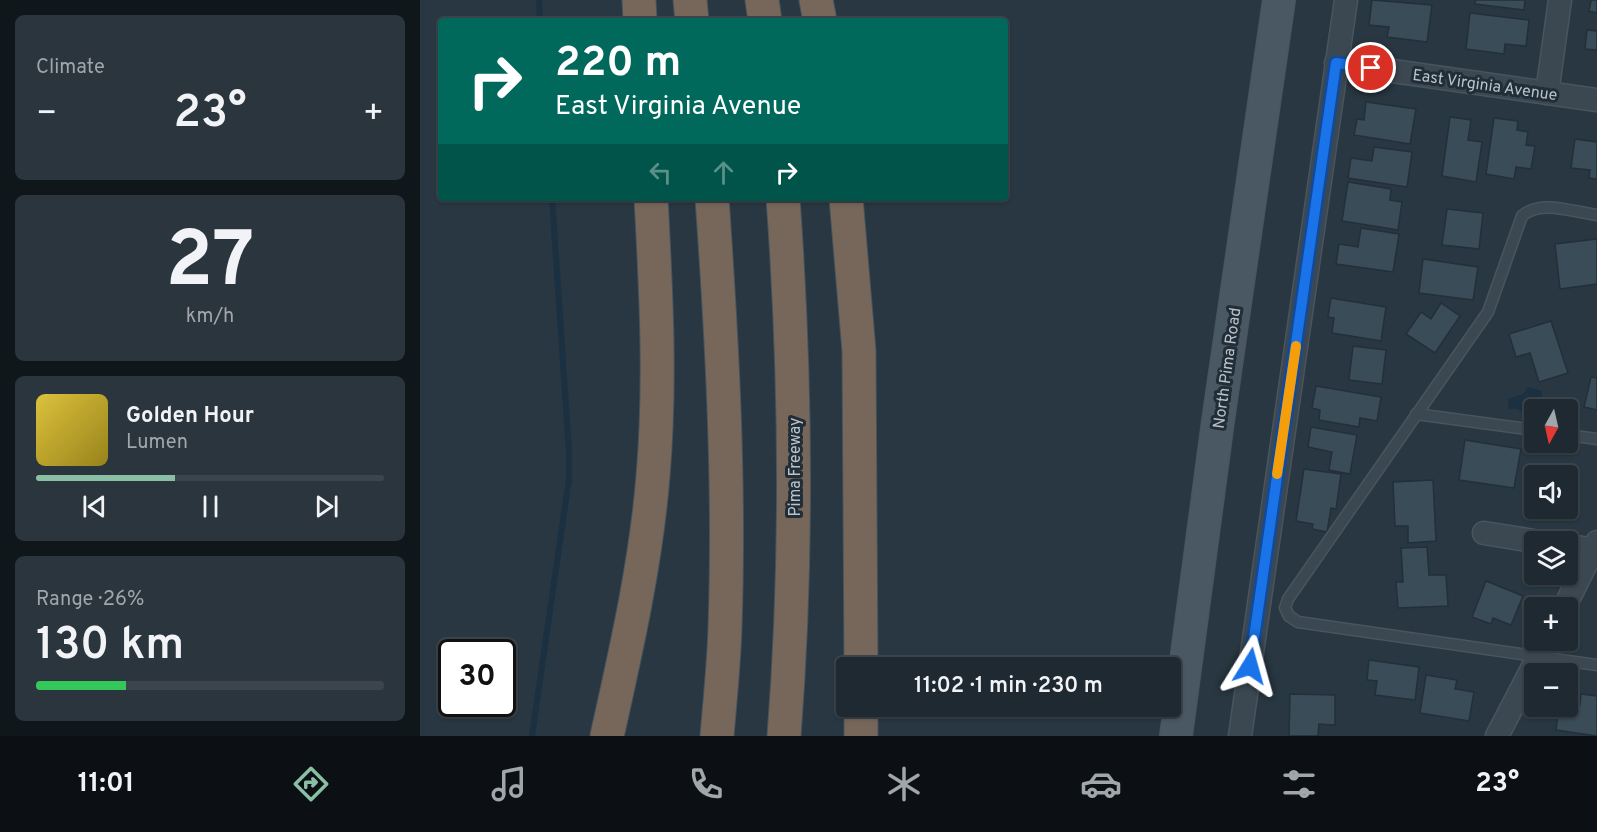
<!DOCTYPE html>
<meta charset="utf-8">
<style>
body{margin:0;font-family:Overpass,sans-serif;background:#2b353d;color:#f1f3f6;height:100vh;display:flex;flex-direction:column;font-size:22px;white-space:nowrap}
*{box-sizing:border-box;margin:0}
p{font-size:20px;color:#a1a6ab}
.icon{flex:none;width:33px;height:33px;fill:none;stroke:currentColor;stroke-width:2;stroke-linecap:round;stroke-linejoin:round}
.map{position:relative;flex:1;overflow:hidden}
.panel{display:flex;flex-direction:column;gap:15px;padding:15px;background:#10171b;width:420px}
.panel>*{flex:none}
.top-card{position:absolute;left:18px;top:18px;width:570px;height:183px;border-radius:6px;box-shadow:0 2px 4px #0004,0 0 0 2px #3c454d;background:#00695c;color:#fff;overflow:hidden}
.needle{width:39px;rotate:188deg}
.tools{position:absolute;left:1104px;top:399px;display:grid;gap:12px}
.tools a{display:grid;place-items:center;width:54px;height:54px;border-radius:6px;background:#1e2931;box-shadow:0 2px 4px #0004,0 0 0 2px #3c454d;font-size:30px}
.speed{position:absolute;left:18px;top:639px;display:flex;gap:12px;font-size:30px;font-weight:700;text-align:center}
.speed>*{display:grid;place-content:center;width:78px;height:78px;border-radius:50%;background:#1e2931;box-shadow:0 2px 4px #0004,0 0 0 2px #3c454d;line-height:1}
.speed .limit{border:3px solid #111;border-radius:9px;background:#fff;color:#111}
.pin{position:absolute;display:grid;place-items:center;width:51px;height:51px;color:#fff;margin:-26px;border:3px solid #fff;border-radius:50%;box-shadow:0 2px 6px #0007}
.me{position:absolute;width:66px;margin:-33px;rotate:8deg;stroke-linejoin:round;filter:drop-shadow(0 0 4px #0008)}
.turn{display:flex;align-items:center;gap:21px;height:126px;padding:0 18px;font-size:27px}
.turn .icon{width:78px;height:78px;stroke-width:2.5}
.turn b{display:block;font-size:42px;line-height:51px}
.lanes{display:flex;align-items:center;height:57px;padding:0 18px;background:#0003;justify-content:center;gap:30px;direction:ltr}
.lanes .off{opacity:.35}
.big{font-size:45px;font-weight:600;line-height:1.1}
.panel .widget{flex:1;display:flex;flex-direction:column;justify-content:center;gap:9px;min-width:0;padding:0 21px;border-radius:9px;background:#2b353d}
.panel .dial{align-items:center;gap:0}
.dial b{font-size:78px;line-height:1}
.song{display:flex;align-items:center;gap:18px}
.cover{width:72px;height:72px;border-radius:9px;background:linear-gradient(135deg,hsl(50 70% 55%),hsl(50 70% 35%))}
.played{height:6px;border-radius:3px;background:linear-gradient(90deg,#8abfa5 40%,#3c454d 40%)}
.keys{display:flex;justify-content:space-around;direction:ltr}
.heat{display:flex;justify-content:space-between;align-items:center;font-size:33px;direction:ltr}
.charge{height:9px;border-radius:4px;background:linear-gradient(90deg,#34c759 26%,#3c454d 0)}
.trip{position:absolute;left:416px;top:657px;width:345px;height:60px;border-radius:6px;background:#1e2931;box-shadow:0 2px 4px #0004,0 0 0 2px #3c454d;font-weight:600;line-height:60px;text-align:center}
.tab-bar{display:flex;height:96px;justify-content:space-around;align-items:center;background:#0c1014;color:#a1a6ab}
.tab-bar .icon{width:42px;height:42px}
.tab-bar .on{color:#8abfa5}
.tab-bar b{font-size:27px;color:#f1f3f6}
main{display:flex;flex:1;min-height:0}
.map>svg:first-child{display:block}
</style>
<main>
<section class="panel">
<div class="widget"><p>Climate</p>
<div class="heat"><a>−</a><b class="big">23°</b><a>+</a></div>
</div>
<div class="widget dial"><b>27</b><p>km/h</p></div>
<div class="widget">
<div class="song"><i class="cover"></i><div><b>Golden Hour</b><p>Lumen</p></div></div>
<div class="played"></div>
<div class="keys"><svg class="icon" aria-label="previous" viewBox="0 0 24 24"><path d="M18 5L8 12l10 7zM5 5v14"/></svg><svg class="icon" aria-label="pause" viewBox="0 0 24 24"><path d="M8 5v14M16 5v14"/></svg><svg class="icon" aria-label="next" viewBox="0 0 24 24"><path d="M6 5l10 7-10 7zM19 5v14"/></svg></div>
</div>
<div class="widget"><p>Range · 26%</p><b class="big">130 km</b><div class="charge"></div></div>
</section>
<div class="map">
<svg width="1177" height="736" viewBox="0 0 1177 736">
<rect width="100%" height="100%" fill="#283741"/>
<path fill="#1b3040" d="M1108 387 1122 391V400L1106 414 1098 409H1089L1088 399 1103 394Z"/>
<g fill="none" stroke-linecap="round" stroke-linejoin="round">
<g stroke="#1b3040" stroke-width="6">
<path d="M119 0 120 21"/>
<path d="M112 736 149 479V452L132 198"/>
</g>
</g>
<g fill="#3a4c57" stroke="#232f39" stroke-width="1.5">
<path d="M952 0 1012 5 1007 42 967 37 969 27 949 25Z"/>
<path d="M1055 0H1105L1104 10 1055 4Z"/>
<path d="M1171 0H1177V13L1169 11Z"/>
<path d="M1050 13 1109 20 1106 46 1085 44 1084 54 1046 49Z"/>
<path d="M1167 30 1177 31V50L1165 49Z"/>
<path d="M946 102 996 109 990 144 934 135 937 119 944 120Z"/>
<path d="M1030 117 1051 120 1048 140 1062 142 1056 182 1022 176Z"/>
<path d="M1074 118 1098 121 1097 130 1108 132 1106 145 1115 146 1111 169 1096 167 1094 179 1066 174Z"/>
<path d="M1155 139 1177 142V179L1169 178 1170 170 1151 168Z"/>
<path d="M954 147 992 152 987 187 928 178 931 158 952 161Z"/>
<path d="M928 182 971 189 970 200 982 202 978 230 922 221Z"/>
<path d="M1027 209 1063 213 1059 249 1022 245Z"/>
<path d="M941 228 979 234 973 272 916 264 919 244 938 247Z"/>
<path d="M1177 239V284L1140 289 1135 244Z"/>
<path d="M1003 259 1058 267 1053 300 999 293Z"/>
<path d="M911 298 966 307 961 341 912 333 914 318 908 317Z"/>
<path d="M1021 303 1040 316 1015 353 986 334 1001 312 1011 319Z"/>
<path d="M1131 321 1148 373 1119 382 1110 353 1096 357 1089 334Z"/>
<path d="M933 346 966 350 962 384 929 380Z"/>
<path d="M1171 377 1177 378V410L1164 407Z"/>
<path d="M896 386 961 397 957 421 940 418 939 427 899 420 900 410 892 408Z"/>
<path d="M891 427 937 435 930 474 909 470 912 452 888 447Z"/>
<path d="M1045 440 1101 449 1094 488 1039 480Z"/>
<path d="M884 469 921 474 916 509 911 508 907 532 892 529 893 524 876 521Z"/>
<path d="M1114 469 1155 474 1152 505 1148 504V476H1114V500H1110Z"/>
<path d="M1013 480 1016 541 988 543V526H975L973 482Z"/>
<path d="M1007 547 1009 575H1026L1028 606 978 608 976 582H983L981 548Z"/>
<path d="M1066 581 1103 596 1091 625 1073 618 1071 624 1052 617Z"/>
<path d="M949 660 999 667 995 700 955 695 957 681 947 680Z"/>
<path d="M1006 675 1037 680 1035 689 1054 692 1049 721 1000 713Z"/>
<path d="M870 694 915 695V725L899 724 898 736H869Z"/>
<path d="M1161 694 1177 696V736L1136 730 1139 706H1148V704L1160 705Z"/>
</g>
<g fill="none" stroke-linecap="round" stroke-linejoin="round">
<g stroke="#49545e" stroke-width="13">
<g id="lane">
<path d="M1177 215C1154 212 1120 199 1102 216L1068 312 868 599 865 608 869 616 878 622 1177 665"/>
<path d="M996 414 1114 430"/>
<path d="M1148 435 1177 439"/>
</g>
</g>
<g stroke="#49545e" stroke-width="25">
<g id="street">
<path d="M916 63 1177 100"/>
<path d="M1127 93 1140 0"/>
<path d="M1064 533 1120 542"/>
<path d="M1148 546 1177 550"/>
<path d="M1144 608 1177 542"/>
<path d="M820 736 926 0"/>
<path d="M1077 736 1127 640"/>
</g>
</g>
<g stroke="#49545e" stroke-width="34">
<path id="secondary" d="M756 736 798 421 859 0"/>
</g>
<g stroke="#47535c" stroke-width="35">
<g id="highway">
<path d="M219 0 220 21"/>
<path d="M270 0 272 21"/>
<path d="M342 0 345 21"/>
<path d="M396 0 400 21"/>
<path d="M292 198C302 340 310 484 305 627 304 663 300 700 297 736"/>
<path d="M363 198C376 378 378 556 364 736"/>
<path d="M426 198 439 351 441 668"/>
<path d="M187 736C206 651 226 563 233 476 241 383 236 290 231 198"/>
<path d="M441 736V706"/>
</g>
</g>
<use href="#lane" stroke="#3c4851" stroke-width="10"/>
<use href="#street" stroke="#3c4851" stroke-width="22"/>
<use href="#secondary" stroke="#4a5864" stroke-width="32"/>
<use href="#highway" stroke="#77675a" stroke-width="33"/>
</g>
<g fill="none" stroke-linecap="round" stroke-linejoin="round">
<g stroke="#114b97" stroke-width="15">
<path id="route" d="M830 666 916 63 951 68"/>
</g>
<use href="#route" stroke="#1a73e8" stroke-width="10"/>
<path stroke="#f59e0b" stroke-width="10" d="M857 474 876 346"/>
</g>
<g text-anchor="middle" stroke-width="6" stroke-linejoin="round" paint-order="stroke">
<g font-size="16" fill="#b9c3cb" stroke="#212d37">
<text transform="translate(1065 84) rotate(8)" y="6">East Virginia Avenue</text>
<text transform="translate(806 368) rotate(-82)" y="6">North Pima Road</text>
<text transform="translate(374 467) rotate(-90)" y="6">Pima Freeway</text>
</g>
</g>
</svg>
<div class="tools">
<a><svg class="needle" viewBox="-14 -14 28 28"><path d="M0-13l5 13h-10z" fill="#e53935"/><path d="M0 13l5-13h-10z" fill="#a1a6ab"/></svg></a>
<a><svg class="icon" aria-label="sound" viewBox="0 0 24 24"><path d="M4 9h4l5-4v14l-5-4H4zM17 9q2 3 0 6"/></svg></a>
<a><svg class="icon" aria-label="layers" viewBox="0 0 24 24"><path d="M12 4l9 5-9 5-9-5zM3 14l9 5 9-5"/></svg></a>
<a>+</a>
<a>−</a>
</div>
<div class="speed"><div class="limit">30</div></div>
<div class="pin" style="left:951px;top:68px;background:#d93025"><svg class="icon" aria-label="arrive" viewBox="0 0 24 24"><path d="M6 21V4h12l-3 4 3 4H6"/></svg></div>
<svg class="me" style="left:830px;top:666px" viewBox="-20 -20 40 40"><path d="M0-17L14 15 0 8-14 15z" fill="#1a73e8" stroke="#fff" stroke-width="4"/></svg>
<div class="trip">11:02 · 1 min · 230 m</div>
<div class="top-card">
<div class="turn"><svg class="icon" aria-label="right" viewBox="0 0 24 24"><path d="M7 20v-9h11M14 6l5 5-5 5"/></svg><div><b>220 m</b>East Virginia Avenue</div></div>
<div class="lanes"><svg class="icon off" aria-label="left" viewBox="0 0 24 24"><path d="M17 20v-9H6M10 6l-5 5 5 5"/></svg><svg class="icon off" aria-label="ahead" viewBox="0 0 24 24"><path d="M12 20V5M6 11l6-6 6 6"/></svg><svg class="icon" aria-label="right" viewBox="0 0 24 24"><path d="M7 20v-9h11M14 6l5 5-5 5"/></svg></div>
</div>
</div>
</main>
<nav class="tab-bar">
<b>11:01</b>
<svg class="icon on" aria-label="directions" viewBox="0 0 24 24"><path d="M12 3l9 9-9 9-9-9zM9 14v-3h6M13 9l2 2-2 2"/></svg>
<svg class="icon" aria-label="music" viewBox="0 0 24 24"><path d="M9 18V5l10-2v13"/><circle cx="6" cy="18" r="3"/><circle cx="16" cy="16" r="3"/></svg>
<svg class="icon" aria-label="phone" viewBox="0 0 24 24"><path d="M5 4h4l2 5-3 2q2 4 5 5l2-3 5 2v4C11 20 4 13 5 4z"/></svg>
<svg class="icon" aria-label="climate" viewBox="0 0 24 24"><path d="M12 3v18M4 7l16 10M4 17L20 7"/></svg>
<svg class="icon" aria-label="car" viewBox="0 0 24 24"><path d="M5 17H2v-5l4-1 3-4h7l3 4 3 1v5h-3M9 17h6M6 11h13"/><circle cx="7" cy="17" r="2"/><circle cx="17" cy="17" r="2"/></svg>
<svg class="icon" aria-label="filters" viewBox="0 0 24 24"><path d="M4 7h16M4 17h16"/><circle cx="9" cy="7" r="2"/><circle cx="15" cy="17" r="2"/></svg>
<b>23°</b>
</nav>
